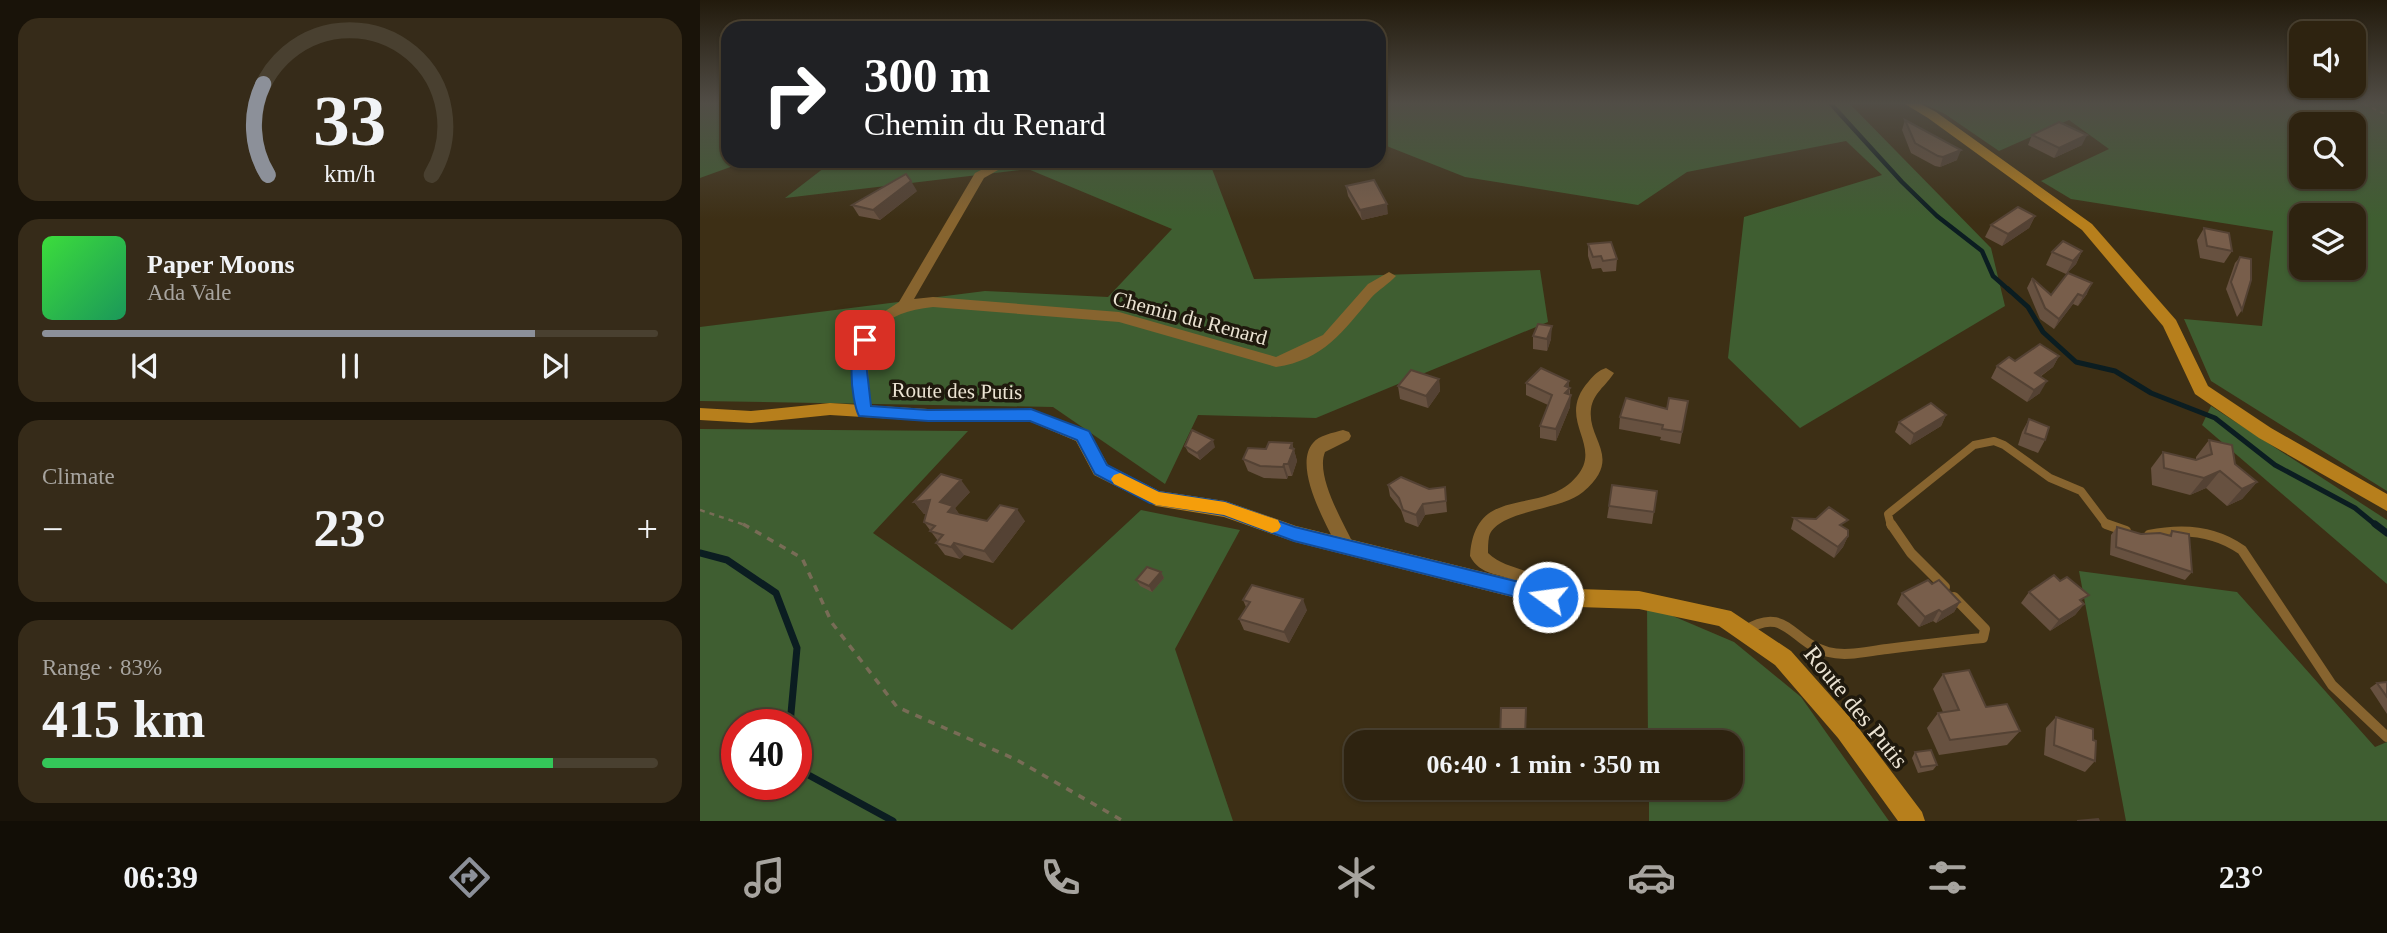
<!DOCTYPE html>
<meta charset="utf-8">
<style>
body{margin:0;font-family:Georgia,serif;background:#362b19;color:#f1f3f6;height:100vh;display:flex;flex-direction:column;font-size:26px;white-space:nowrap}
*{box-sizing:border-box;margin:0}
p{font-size:23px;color:#a7a49f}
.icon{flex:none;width:38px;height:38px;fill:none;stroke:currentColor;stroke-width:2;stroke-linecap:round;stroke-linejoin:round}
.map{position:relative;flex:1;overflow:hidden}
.panel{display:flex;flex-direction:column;gap:18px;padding:18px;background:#191309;width:700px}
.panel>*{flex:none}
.top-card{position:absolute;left:21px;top:21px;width:665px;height:147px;border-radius:21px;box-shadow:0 2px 5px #0004,0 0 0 2px #494030;background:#202124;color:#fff;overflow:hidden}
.fabs{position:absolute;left:1589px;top:21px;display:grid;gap:14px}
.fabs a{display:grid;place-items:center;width:77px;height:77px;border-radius:14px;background:#2e2310;box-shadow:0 2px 5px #0004,0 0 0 2px #494030;font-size:35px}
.speed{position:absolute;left:21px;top:709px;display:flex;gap:14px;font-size:35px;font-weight:700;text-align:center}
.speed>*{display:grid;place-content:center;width:91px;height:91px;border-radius:50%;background:#2e2310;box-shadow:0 2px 5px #0004,0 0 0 2px #494030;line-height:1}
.speed .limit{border:10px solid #d22;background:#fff;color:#111}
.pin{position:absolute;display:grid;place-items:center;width:60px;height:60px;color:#fff;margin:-30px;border-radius:14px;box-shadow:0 4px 10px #0006}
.me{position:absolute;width:77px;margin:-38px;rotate:284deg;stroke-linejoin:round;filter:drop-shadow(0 0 5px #0008)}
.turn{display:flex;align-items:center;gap:24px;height:147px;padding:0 28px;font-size:32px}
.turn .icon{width:91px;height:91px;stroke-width:2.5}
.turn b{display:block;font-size:49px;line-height:60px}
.big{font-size:52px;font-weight:800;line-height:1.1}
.panel .card{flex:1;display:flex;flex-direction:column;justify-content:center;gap:10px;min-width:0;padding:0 24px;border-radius:21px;background:#362b19}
.panel .dial{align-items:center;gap:0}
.dial svg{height:182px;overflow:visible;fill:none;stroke:#494030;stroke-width:7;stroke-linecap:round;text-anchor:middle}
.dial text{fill:#f1f3f6;stroke:none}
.song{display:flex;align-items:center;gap:21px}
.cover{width:84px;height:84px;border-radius:10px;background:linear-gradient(135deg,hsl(120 70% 55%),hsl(150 70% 35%))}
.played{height:7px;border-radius:4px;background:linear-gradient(90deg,#8c9099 80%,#494030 80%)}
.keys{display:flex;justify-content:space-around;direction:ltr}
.heat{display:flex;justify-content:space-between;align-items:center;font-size:38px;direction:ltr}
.charge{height:10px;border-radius:5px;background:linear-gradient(90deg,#34c759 83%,#494030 0)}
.trip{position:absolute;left:644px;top:730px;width:399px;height:70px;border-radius:21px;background:#2e2310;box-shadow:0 2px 5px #0004,0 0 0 2px #494030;font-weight:800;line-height:70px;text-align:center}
.menu{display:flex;height:112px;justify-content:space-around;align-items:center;background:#120e06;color:#a7a49f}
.menu .icon{width:49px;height:49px}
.menu .selected{color:#8c9099}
.menu b{font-size:32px;color:#f1f3f6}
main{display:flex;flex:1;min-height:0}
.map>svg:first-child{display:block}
</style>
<main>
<section class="panel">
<div class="card dial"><svg viewBox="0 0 100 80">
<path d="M14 69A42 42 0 1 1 86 69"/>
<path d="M14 69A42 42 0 0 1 12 29" stroke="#8c9099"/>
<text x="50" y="56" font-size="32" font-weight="700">33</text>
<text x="50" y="72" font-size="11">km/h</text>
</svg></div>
<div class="card">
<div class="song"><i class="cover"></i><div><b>Paper Moons</b><p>Ada Vale</p></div></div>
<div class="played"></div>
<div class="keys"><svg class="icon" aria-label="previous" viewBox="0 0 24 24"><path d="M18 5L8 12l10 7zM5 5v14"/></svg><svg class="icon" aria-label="pause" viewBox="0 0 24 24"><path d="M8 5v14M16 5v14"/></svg><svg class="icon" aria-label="next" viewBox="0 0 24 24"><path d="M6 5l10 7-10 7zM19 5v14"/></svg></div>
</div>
<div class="card"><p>Climate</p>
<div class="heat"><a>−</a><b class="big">23°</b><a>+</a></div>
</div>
<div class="card"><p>Range · 83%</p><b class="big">415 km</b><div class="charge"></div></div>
</section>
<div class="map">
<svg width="1687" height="821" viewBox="0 0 1687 821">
<rect width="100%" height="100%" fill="#3d2f15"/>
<g fill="#3f5e31" fill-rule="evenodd">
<path d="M0 104H28V161H47L0 178Z"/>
<path d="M679 104H1150L1291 248 1305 306 1100 428 1028 358 1044 217 1182 175 1146 141 987 172 938 205 765 177 679 143Z"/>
<path d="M1224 104H1687V491L1511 381 1484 319 1562 326 1573 231 1371 199 1341 181 1409 149 1369 120 1299 151 1245 114ZM1601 124H1654V177H1601ZM1601 215H1654V268H1601Z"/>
<path d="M133 161H509L554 279 840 270 848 322 616 418 498 415 465 484 353 407 0 401V327L285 291 408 297 472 229 328 169 85 198Z"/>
<path d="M1511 406 1687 520V584L1502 425Z"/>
<path d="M0 429 268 431 173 533 312 630 441 510 540 530 475 649 533 821H0ZM37 724H96V784H37Z"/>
<path d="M1379 571 1537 592 1675 747 1687 742V821H1426Z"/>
<path d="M947 605 1034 642 1101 697 1189 821H949V788H1031V742H948Z"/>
</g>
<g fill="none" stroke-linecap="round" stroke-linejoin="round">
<path stroke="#0b1d21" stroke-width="4.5" d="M1131 104 1202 182 1237 216 1282 251 1293 276 1310 291"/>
<path stroke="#0b1d21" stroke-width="5" d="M1308 289 1328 307 1343 332 1376 362 1415 371 1451 393 1515 418 1575 465 1655 508 1677 526"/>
<g stroke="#0b1d21" stroke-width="7">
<path d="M1675 524 1687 533"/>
<path d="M0 553 27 560 76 593 97 648 90 724"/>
<path d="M96 758 103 772 193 821"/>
</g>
<path stroke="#786c56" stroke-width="2" stroke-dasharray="4.5 4.5" stroke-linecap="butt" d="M1664 104 1687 115"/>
<path stroke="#786c56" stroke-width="2.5" stroke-dasharray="5 5" stroke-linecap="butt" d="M0 510 48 526"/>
<path stroke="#786c56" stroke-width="3.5" stroke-dasharray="7 7" stroke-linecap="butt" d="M43 524 102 558 132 623 197 707 317 760 423 821"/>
<path stroke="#87642f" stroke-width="8" d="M1191 526 1188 514 1274 445 1294 441 1304 445 1350 478 1381 491 1406 524 1410 526"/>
<g stroke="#87642f" stroke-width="10">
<path d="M1191 524 1211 553 1245 587"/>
<path d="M1406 524 1426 531"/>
<path d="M1449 535C1482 528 1514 530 1542 550L1632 685 1687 737"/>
<path d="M1044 631C1087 604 1091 643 1128 652 1147 657 1168 651 1187 649 1219 645 1251 641 1283 638L1285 629 1254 597"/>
</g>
<g fill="#87642f" fill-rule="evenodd">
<path d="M299 161H314L284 178 214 299 233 297 419 312 576 357 623 335 668 284 689 272 696 276C689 284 679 289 671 298 643 331 624 360 576 367L419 322 233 307C163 314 164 352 172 411L164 417 158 415 153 362 159 336 170 321 199 302 275 173Z"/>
<path d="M906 368 914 373C906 386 893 393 891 409 887 441 924 457 883 492 861 511 796 510 789 537 788 542 788 548 788 553 808 573 843 566 857 597L855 603C838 609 831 589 818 582 800 573 780 576 770 556 775 481 842 518 877 476 904 444 854 420 889 381 894 375 899 370 906 368Z"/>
<path d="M643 430 649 432 651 436 649 440 625 452C615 476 644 524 655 547L652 552 646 554 640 552C628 528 592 467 613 443 619 435 633 433 643 430Z"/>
</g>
<g fill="#b77f1c" fill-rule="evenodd">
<path d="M1205 104H1221L1236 112 1392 224 1476 320 1508 386 1571 428 1687 494V511L1559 438 1495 394 1463 326 1382 230 1228 118Z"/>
<path d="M130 403 228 409H331L389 431 408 465 459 491 525 501 596 526 848 588 939 591 1031 611 1091 651 1154 722 1222 812 1225 821H1198L1138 738 1075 665 1019 626 939 609 848 606 595 542 524 517 456 506 394 475 376 441 329 421H228L130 415 51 423 0 420V408L51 411Z"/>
</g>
</g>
<g fill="#675140">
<path d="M1205 120 1257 160 1240 167 1235 166 1211 153 1202 130Z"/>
<path d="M1332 135 1382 145 1354 158 1328 145Z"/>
<path d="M646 186 688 214 662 220 648 196Z"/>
<path d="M217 191 180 220 159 216 152 205Z"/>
<path d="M1335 216 1329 228 1302 246 1285 237 1291 225Z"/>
<path d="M1504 228 1532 251 1524 263 1500 258 1497 240Z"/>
<path d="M888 244 917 259 916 271 903 272 901 268 892 269 888 256Z"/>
<path d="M1382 251 1376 264 1366 274 1346 265 1352 252Z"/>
<path d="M1540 257 1542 310 1537 317 1526 289 1535 263Z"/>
<path d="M1332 278 1351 295 1387 294 1378 306 1373 304 1354 329 1340 319 1327 288Z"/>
<path d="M833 336 851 339 847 351 833 349Z"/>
<path d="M1359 356 1353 367 1340 377V393L1327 402 1291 378 1297 366 1315 361Z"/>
<path d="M739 379 740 391 728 408 700 399 698 386Z"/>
<path d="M826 383 870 388V407L856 441 840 438V426L848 405 826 395Z"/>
<path d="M988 401 980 444 960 440 961 437 919 429 920 417 967 409Z"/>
<path d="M1246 415 1241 426 1210 445 1195 432 1199 422Z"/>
<path d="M1329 419 1345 440 1338 453 1318 445 1322 432Z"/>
<path d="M1509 440 1535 464 1557 482 1542 499 1527 506 1506 488 1490 495 1452 485 1451 468 1463 452 1496 460V457Z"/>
<path d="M592 443 597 461 592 476H588L587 479 564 478 548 471 543 459 566 449Z"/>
<path d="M485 446 515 447 500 460 488 452Z"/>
<path d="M688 485 729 489 745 487 747 512 725 515 718 527 705 522 701 510 690 496Z"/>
<path d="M957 491 952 524 907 518 909 506Z"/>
<path d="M270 492 255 508 259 514 287 521H325L293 563 264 555 260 559 245 555 236 543 238 541 224 522 226 514H224L214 502Z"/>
<path d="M1094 518 1145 528 1148 536 1143 547 1134 558 1091 529Z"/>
<path d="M1417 527 1441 534 1469 535 1472 531 1492 572 1485 580 1410 555 1411 535Z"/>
<path d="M461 572 464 578 452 592 440 586 436 580Z"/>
<path d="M1232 584 1260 602 1254 612 1236 623 1233 621 1219 627 1197 604 1202 593Z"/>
<path d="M1329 592 1383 602 1384 604 1375 615 1350 631 1321 603Z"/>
<path d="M543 600 607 610 589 643 544 630 539 619 546 607Z"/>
<path d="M1243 674 1286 707 1320 731 1307 745 1239 755 1227 728 1238 713 1243 712 1233 689Z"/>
<path d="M1687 682V714L1670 688 1677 683Z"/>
<path d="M1356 717 1395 761 1385 772 1344 755 1346 728Z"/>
<path d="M1215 752 1237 765 1233 770 1218 773 1212 758Z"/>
</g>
<g fill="#544234">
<path d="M1387 135 1382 145 1354 158 1359 148Z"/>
<path d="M1261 150 1257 160 1240 167 1243 157Z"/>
<path d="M211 181 217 191 180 220 173 210Z"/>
<path d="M687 204 688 214 662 220 660 210Z"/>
<path d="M1335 216 1329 228 1302 246 1308 234Z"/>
<path d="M1382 251 1376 264 1366 274 1373 261Z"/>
<path d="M1392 283 1387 294 1378 306 1383 296Z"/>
<path d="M1378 294 1373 304 1354 329 1359 319Z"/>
<path d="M852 326 851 339 847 351V339Z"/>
<path d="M1359 356 1353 367 1328 385 1335 373Z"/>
<path d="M739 379 740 391 728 408 726 396Z"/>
<path d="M869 381V398L871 395 870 407 856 441V429L865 405V386Z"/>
<path d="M1347 381 1340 393 1327 402 1334 390Z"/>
<path d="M1246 415 1241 426 1210 445 1214 434Z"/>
<path d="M513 440 515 447 500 460 497 453Z"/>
<path d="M592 443 597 461 592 476 588 464 590 448Z"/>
<path d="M584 464 588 476 587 479 583 467Z"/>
<path d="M1520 471 1506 488 1490 495 1504 478Z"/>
<path d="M261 480 270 492 255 508 262 518 257 524 240 502Z"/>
<path d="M1557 482 1542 499 1527 506 1542 489Z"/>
<path d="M230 500 239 511 224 514 214 502Z"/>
<path d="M723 504 725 515 718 527 716 515Z"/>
<path d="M317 509 325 521 293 563 284 551Z"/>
<path d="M1148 536 1143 547 1134 558 1138 547Z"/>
<path d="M254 543 264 555 260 559 251 547Z"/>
<path d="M461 572 464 578 452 592 449 586Z"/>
<path d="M603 599 607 610 589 643 584 632Z"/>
<path d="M1260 602 1254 612 1236 623 1242 612Z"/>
<path d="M1384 604 1375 615 1350 631 1359 620Z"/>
<path d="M1239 610 1233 621 1219 627 1225 617Z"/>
</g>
<g fill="#785e4b" stroke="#544234" stroke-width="2">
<path d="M1205 120 1261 150 1243 157 1238 156 1215 143Z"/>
<path d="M1359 122 1387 135 1359 148 1332 135Z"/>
<path d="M206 174 211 181 173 210 152 205Z"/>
<path d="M674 180 687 204 660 210 646 186Z"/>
<path d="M1318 207 1335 216 1308 234 1291 225Z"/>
<path d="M1504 228 1529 233 1532 251 1507 246Z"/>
<path d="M1363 241 1382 251 1373 261 1352 252Z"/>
<path d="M911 242 917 259 903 261 901 256 893 257 888 244Z"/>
<path d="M1540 257 1551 259V280L1542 310 1531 282Z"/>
<path d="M1368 273 1392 283 1383 296 1378 294 1359 319 1345 308 1332 278 1351 295Z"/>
<path d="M838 324 852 326 847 339 833 336Z"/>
<path d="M1340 344 1359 356 1335 373 1347 381 1334 390 1297 366 1309 357 1315 361Z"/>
<path d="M841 368 869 381 865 386 870 388 865 393 871 395 856 429 840 426 852 395 826 383Z"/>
<path d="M711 370 739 379 726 396 698 386Z"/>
<path d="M926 398 967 409 969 398 988 401 982 432 962 429 963 425 920 417Z"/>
<path d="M1231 403 1246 415 1214 434 1199 422Z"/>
<path d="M1329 419 1349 427 1345 440 1325 433Z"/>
<path d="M492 430 513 440 497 453 485 446Z"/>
<path d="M1509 440 1532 445 1535 464 1557 482 1542 489 1520 471 1504 478 1464 468 1463 452 1496 460 1512 454Z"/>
<path d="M569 442 592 443 590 448 594 449 588 464H584L583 467 560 466 543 459 548 448 566 449Z"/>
<path d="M241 474 261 480 240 502 253 506 248 512 287 521 300 505 317 509 284 551 254 543 251 547 236 543 243 535 230 531 235 526 224 522 230 500 214 502Z"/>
<path d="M701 477 729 489 745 487 746 501 723 504 716 515 703 510 699 498 688 485Z"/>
<path d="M912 485 957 491 954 512 909 506Z"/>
<path d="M1129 507 1148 520 1140 525 1148 530V536L1138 547 1094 518 1116 519Z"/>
<path d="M1417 527 1441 534 1460 533 1471 536 1472 531 1489 534 1492 572 1416 547Z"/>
<path d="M447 567 461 572 449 586 436 580Z"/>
<path d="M1354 575 1360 581 1367 577 1389 595 1380 600 1384 604 1359 620 1329 592Z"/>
<path d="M1228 580 1232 584 1239 580 1260 602 1242 612 1239 610 1225 617 1202 593Z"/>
<path d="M552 585 603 599 584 632 539 619 550 602 543 600Z"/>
<path d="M1269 670 1286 707 1307 704 1320 731 1250 740 1238 713 1259 710 1243 674Z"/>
<path d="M1687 682V697L1677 683Z"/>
<path d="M801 708H826L825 737H851V742H800Z"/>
<path d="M1356 717 1393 729V740L1396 741 1395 761 1354 745Z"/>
<path d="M918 732 921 742H877L876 737Z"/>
<path d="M1231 750 1237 765 1221 767 1215 752Z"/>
<path d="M1398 819 1399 821H1377Z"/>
</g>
<linearGradient id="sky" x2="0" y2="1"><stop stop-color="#221a0c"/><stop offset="0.47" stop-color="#514d46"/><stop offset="1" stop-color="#514d46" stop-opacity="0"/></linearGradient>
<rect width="1687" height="219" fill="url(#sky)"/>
<path fill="#1a73e8" stroke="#114b97" stroke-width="2" d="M165 335 172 340 166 362 171 406 228 410 331 409 389 431 407 465 459 492 525 502 595 527 848 589 855 591 857 597 855 603 848 605 594 541 524 515 450 503 395 474 377 440 330 421H228L159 416C151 400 145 342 165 335Z"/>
<path fill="#f59e0b" d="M420 473 459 492 525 502 578 520 581 526 578 531 572 533 524 515 456 505 414 484 411 479 414 475Z"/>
<g text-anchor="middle" stroke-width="7" stroke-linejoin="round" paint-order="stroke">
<g font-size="21" fill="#ebe3d3" stroke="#1f190d">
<text transform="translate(490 318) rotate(15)" y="7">Chemin du Renard</text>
<text transform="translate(257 391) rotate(1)" y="7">Route des Putis</text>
</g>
<g font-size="24" fill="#ebe3d3" stroke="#1f190d">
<text transform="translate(1156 707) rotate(51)" y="8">Route des Putis</text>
</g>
</g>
</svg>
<div class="fabs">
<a><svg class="icon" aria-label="sound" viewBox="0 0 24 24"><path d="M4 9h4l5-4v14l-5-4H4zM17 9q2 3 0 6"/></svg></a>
<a><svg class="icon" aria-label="search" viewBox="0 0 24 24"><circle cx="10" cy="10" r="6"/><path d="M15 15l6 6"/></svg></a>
<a><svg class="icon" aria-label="layers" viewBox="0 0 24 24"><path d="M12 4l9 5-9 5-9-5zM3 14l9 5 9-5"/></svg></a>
</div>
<div class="speed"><div class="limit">40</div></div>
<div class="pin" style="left:165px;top:340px;background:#d93025"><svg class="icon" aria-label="arrive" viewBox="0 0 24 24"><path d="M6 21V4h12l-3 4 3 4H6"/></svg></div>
<svg class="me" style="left:848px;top:597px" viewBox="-20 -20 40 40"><circle r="17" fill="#1a73e8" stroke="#fff" stroke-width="3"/><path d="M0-11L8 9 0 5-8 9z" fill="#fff"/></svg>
<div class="trip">06:40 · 1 min · 350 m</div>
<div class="top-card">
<div class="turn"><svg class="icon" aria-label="right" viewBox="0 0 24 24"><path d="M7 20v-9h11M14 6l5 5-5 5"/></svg><div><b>300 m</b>Chemin du Renard</div></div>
</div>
</div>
</main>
<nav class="menu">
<b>06:39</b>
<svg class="icon selected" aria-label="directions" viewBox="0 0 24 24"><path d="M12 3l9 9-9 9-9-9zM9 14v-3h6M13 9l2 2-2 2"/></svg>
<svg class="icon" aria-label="music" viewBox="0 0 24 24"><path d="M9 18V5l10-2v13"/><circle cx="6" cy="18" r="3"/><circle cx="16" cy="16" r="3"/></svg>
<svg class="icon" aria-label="phone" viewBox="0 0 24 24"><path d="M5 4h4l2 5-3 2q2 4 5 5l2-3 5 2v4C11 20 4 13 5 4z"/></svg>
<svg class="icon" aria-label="climate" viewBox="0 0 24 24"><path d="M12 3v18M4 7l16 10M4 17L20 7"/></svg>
<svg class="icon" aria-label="car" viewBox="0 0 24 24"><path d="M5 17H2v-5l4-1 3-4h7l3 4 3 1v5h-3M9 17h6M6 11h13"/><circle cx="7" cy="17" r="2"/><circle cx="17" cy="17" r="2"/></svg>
<svg class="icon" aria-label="filters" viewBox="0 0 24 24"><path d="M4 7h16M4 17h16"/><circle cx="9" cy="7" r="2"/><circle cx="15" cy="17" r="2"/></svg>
<b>23°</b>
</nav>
